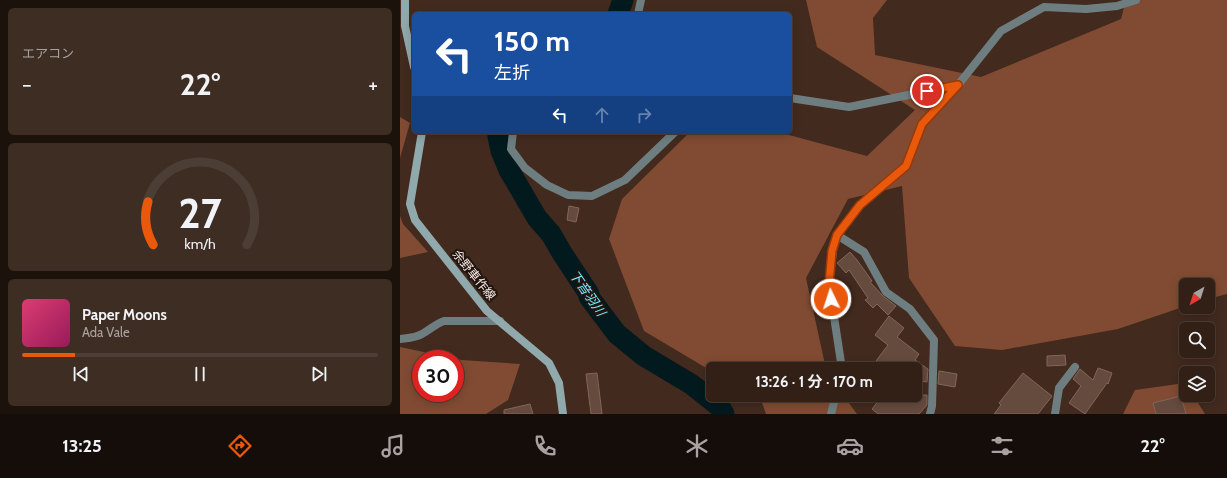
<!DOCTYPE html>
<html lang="ja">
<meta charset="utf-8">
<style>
body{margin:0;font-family:Cabin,"Noto Sans JP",sans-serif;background:#3d2d23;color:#f1f3f6;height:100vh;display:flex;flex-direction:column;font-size:15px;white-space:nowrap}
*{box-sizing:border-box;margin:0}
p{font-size:13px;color:#a8a3a1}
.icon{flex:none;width:22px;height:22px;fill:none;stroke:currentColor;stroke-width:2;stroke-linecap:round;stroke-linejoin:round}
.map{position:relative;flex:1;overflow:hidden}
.sheet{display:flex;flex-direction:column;gap:8px;padding:8px;background:#1c120c;width:400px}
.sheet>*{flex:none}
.top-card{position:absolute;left:12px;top:12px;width:380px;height:122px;border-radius:6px;box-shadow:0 2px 10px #0003,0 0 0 1px #4d3e35;background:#1a4fa0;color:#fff;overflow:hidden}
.needle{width:26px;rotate:219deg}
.tools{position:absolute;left:779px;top:278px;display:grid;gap:8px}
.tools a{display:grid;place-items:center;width:36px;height:36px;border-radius:6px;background:#322016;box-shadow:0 2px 10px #0003,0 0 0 1px #4d3e35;font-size:20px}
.speed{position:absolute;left:12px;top:350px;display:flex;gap:8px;font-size:20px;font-weight:700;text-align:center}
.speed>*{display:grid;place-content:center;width:52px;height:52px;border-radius:50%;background:#322016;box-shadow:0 2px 10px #0003,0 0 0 1px #4d3e35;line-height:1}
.speed .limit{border:6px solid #d22;background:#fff;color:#111}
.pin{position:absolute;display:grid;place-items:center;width:34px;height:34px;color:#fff;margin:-17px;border:2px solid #fff;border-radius:50%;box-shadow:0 1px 4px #0007}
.me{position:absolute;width:44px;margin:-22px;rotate:356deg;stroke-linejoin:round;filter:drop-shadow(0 0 3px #0008)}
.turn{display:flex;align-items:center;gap:14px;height:84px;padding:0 16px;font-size:18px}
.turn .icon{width:52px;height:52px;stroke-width:2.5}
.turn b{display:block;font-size:28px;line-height:34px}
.lanes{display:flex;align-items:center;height:38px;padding:0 16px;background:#0003;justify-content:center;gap:20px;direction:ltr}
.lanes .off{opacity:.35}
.big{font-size:30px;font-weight:700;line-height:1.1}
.sheet .tile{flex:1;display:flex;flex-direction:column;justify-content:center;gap:6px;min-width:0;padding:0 14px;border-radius:6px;background:#3d2d23}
.sheet .dial{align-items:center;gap:0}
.dial svg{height:104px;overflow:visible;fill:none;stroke:#4d3e35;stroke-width:7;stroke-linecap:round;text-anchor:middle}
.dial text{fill:#f1f3f6;stroke:none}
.song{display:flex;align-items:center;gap:12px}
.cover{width:48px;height:48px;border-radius:6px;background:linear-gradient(135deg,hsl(340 70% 55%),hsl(330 70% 35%))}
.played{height:4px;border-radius:2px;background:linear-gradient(90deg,#ea580c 15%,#4d3e35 15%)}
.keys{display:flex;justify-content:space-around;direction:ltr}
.heat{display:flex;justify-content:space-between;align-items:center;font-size:22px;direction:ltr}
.trip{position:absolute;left:306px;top:362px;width:216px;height:40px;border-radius:6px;background:#322016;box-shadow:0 2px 10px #0003,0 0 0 1px #4d3e35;font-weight:700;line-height:40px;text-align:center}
.tab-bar{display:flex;height:64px;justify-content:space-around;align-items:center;background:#140d09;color:#a8a3a1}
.tab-bar .icon{width:28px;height:28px}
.tab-bar .on{color:#ea580c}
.tab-bar b{font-size:18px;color:#f1f3f6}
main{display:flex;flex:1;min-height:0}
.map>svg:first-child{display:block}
</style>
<main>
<section class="sheet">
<div class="tile"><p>エアコン</p>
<div class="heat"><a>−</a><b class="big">22°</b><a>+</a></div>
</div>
<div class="tile dial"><svg viewBox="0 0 100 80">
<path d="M14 69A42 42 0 1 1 86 69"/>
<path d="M14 69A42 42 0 0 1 10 36" stroke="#ea580c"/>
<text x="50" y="56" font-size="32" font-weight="700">27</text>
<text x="50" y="72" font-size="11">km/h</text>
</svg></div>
<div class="tile">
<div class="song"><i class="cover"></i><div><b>Paper Moons</b><p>Ada Vale</p></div></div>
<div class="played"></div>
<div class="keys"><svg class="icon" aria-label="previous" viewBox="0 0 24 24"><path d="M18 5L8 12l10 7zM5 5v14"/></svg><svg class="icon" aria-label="pause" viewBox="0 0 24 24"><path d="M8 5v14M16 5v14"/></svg><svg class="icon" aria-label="next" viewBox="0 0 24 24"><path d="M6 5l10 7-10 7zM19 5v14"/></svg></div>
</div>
</section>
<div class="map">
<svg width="827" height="414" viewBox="0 0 827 414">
<rect width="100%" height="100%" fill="#422a1e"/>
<g fill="#804b32" fill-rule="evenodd">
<path d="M406 0H487L473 18 475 55 581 77 721 19 726 0H827V294L808 299V285H786V306L718 329 602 350 555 346 509 278 502 186 448 199 406 278 426 369H313V372L244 331 209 239 222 199 290 132H351L389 135 467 156 515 110 417 47Z"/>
<path d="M0 117 10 123 0 158Z"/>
<path d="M0 216 3 224 28 252 0 258Z"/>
<path d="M0 347 62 360 120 364 108 400 86 414H0ZM21 359H55V393H21Z"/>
<path d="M785 383 786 384V395H793L805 414H723L735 390Z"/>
<path d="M353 395H443L457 414H366L361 400Z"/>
</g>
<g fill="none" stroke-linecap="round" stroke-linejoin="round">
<g stroke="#021a1e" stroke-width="21">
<path d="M218 14 223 0"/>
<path d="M100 132 98 136 101 151 109 170 137 218 151 234 162 253 189 294V297L217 334 244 356 291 384 320 407 324 414"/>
</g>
</g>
<g fill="#654a3e" stroke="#826659">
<path d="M169 206 179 208 176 222 167 220Z"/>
<path d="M450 252 457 260 472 281 470 282 483 296 496 306 488 315 477 304 473 308 465 300 468 298 449 270 446 273 437 263Z"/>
<path d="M489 316 504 328 497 337 519 354 515 360 528 369 527 382 521 381 515 376V369H470L488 345 475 335Z"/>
<path d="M665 355 666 365 647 366V356Z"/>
<path d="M698 368 712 373 708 384 707 383 685 414 669 403 681 386 673 379 680 369 693 380Z"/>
<path d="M539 371 557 374 555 387 538 384Z"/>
<path d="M197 373 202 414H191L186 374Z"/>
<path d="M623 373 652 396 638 414H594L601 405 599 403Z"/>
<path d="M483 395H527V405L519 414H478L472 409Z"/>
<path d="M781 396 786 414H756L753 403Z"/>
<path d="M130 404 133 414H104V410Z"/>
</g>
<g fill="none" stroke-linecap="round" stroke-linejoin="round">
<g stroke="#6e7e80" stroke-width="8">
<path d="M238 14 241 0"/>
<path d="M390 98 449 107 558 85"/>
<path d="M113 132 111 149 125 168 147 185 168 195 192 196 225 180 275 132"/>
<path d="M437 235 433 251 429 284 442 369"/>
<path d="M0 339C8 338 15 338 22 334 30 330 35 324 44 321H100"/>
<path d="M431 414 436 395"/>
<path d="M530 414 532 406 534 340 510 309 486 292 464 252 437 235 460 205 506 166 522 124 558 85 601 31 644 7 686 9 717 6 736 0"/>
<path d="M655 414 659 388 675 367"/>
</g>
<g stroke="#90a9ad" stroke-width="8">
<path d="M5 0V26L14 67"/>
<path d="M22 132 10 204 15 220 87 311 149 363 159 383 163 414"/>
</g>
</g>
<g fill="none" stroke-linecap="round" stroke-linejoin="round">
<g stroke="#983908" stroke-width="10">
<path id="route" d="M431 299 429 284 432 251 437 235 460 205 506 166 522 124 558 85 527 91"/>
</g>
<use href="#route" stroke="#ea580c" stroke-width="7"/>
</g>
<g text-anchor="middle" stroke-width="4" stroke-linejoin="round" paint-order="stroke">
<g font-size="12" fill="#fdece5" stroke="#201510">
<text transform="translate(74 275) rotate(51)" y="4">余野車作線</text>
</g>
<g font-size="13" font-style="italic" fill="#74edfe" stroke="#201510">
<text transform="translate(188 293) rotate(55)" y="5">下音羽川</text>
</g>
</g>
</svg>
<div class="tools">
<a><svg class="needle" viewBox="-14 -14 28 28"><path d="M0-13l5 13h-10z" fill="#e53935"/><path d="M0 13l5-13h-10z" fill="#a8a3a1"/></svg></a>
<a><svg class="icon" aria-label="search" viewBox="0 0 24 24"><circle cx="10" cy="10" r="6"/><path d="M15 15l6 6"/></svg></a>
<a><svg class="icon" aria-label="layers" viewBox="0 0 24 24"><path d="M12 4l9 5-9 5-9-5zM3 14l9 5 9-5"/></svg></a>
</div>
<div class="speed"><div class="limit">30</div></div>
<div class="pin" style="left:527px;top:91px;background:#d93025"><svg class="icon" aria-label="arrive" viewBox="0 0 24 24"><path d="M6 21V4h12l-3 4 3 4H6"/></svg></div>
<svg class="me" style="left:431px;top:299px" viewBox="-20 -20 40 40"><circle r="17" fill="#ea580c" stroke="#fff" stroke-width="3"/><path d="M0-11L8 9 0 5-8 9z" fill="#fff"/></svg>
<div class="trip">13:26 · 1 分 · 170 m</div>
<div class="top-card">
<div class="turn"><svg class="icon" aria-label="left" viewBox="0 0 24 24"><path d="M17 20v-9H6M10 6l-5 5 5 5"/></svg><div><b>150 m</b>左折</div></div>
<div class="lanes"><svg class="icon" aria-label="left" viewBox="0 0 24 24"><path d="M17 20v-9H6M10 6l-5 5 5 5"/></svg><svg class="icon off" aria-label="ahead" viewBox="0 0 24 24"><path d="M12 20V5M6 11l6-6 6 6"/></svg><svg class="icon off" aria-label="right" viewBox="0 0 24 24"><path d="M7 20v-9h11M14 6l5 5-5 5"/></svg></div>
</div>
</div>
</main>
<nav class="tab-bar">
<b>13:25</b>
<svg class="icon on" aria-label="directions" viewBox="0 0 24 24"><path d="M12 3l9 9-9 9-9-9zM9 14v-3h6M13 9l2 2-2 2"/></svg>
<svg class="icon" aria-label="music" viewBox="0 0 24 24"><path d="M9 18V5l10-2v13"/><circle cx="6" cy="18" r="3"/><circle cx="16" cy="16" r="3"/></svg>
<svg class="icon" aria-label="phone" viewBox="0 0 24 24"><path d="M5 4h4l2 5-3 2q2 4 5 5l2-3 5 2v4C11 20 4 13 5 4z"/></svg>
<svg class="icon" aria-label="climate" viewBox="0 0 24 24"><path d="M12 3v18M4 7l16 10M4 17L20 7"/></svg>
<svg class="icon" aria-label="car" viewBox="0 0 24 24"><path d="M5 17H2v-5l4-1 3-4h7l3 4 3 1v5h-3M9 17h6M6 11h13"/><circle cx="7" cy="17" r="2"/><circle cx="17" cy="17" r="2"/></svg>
<svg class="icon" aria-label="filters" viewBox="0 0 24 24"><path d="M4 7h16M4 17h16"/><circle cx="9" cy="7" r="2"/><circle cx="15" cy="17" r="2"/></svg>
<b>22°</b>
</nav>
